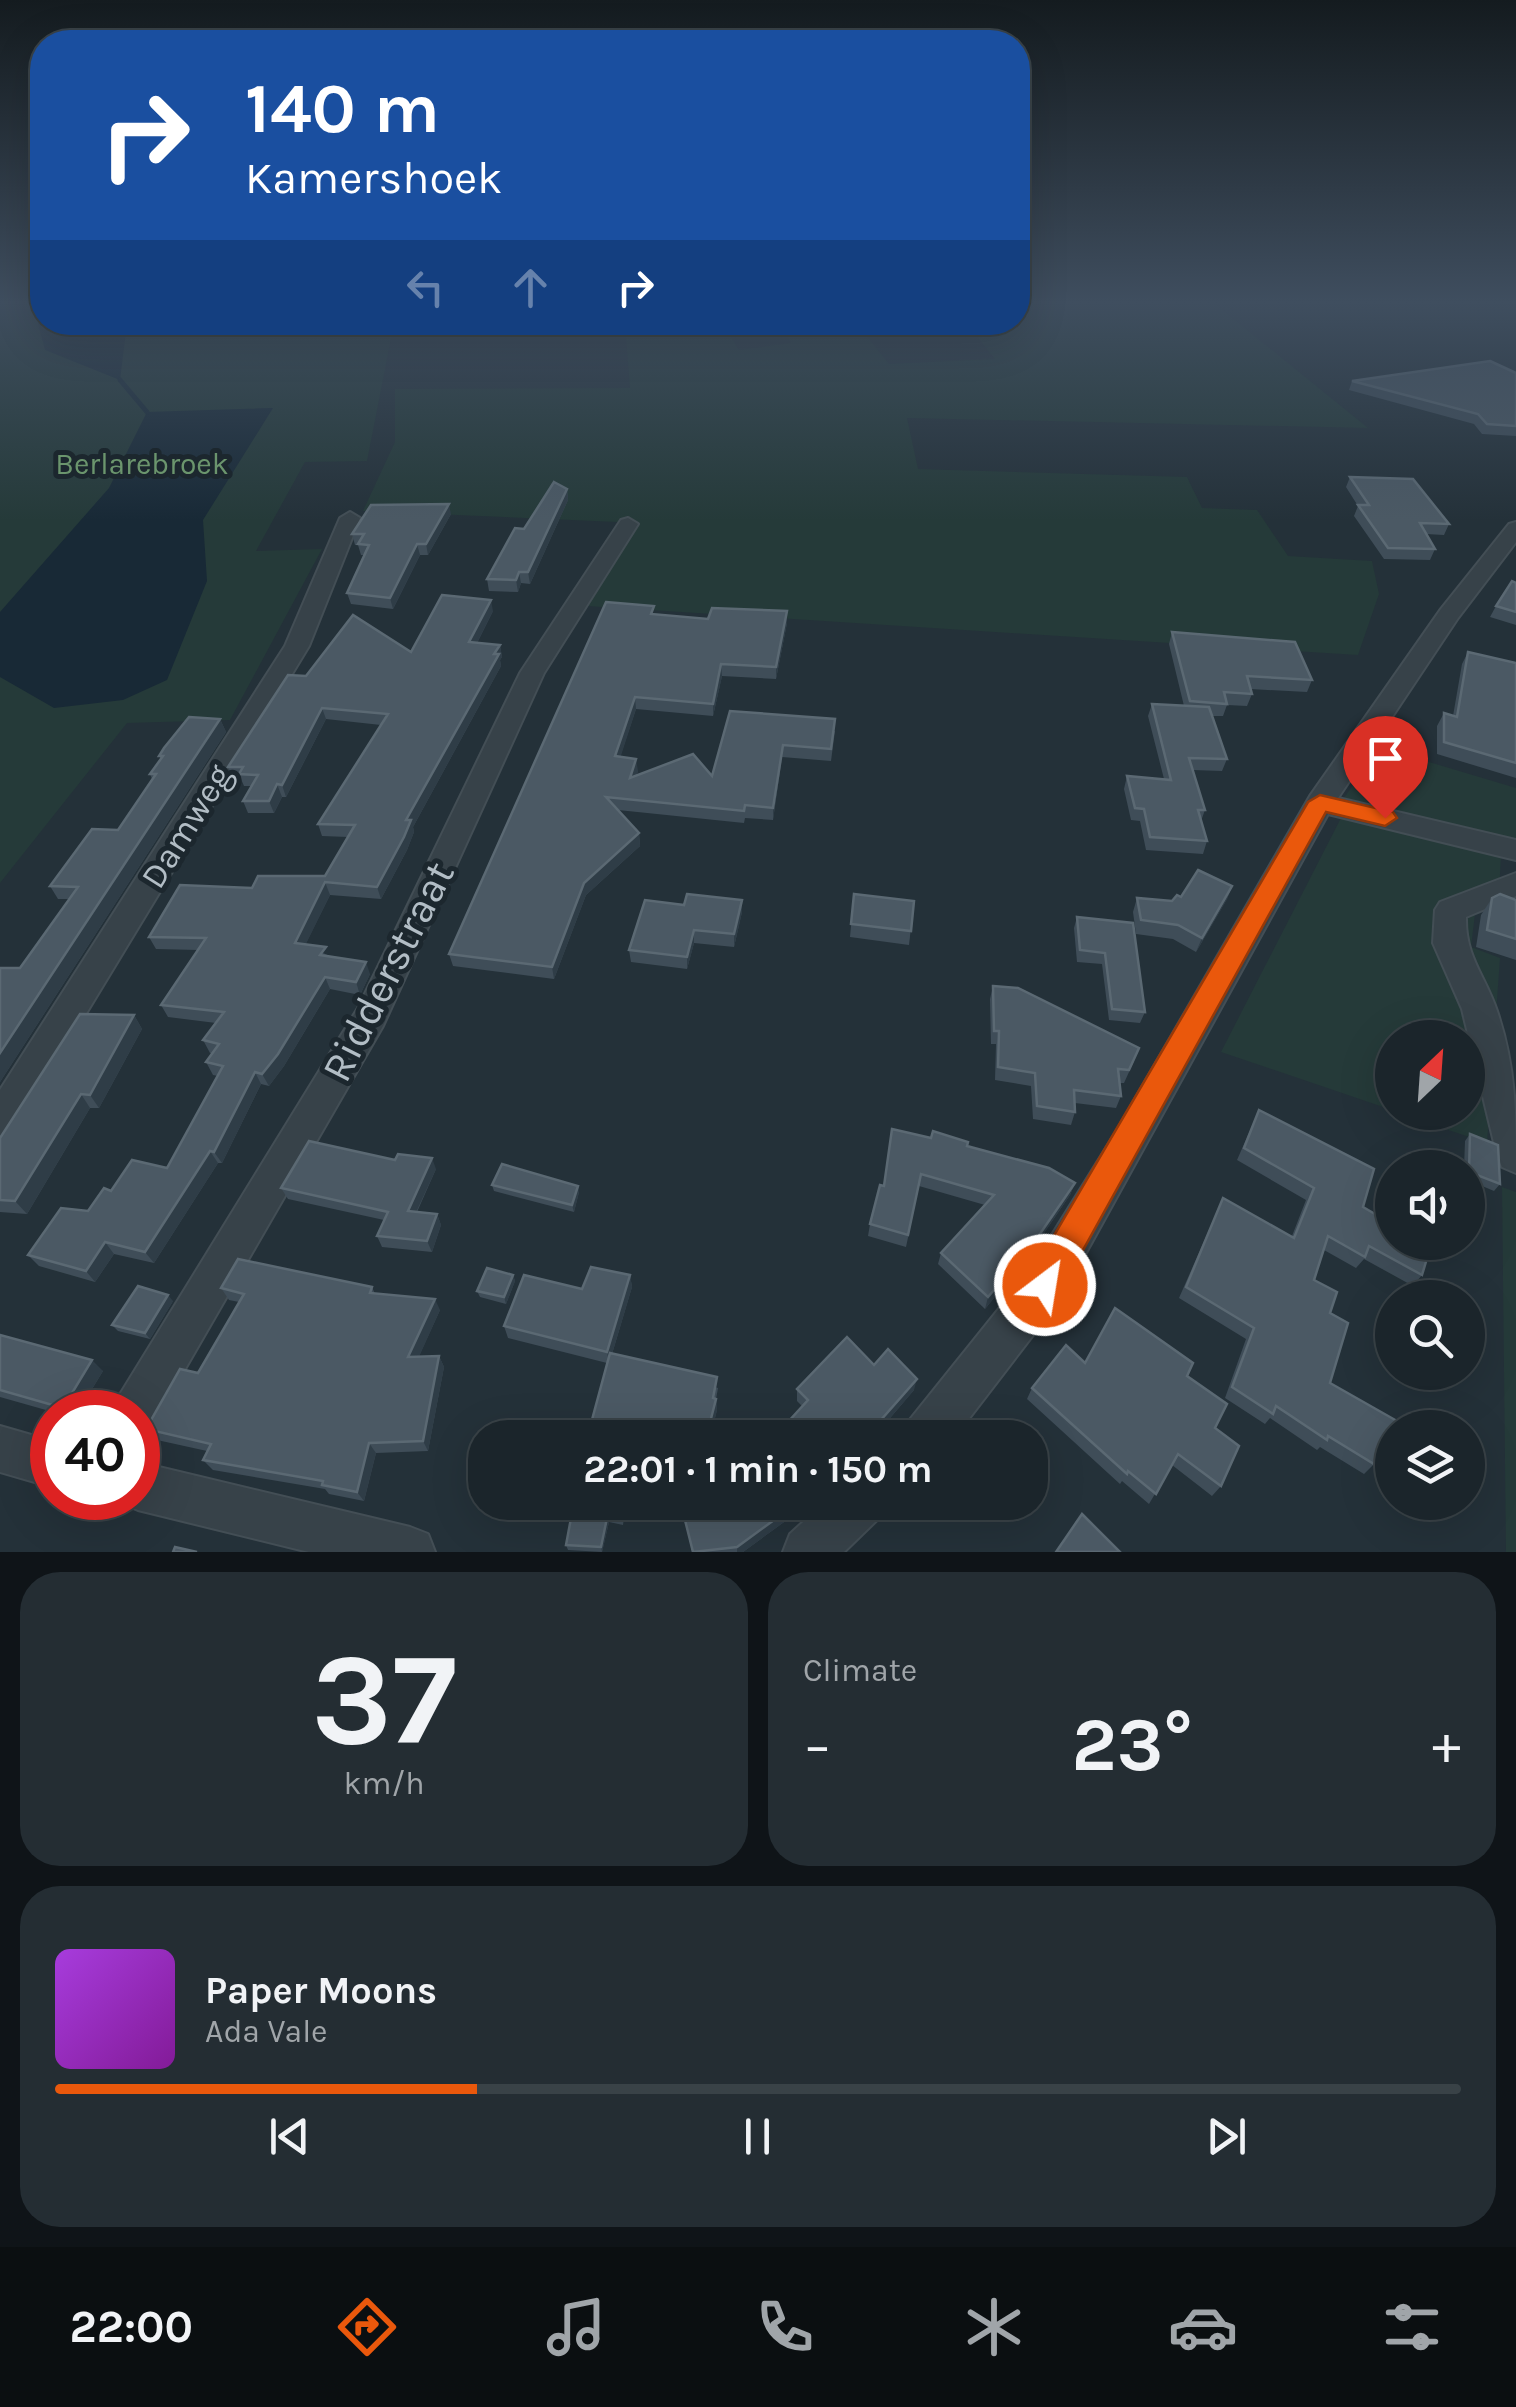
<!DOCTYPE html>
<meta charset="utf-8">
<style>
body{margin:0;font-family:Karla,sans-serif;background:#242d33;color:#f1f3f6;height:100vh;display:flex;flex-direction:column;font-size:38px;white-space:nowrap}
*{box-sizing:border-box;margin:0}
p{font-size:32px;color:#a0a5a9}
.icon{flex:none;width:55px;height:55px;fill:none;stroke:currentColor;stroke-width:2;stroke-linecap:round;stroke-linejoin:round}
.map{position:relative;height:1552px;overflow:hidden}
.sheet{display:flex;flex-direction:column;gap:20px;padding:20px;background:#0f1418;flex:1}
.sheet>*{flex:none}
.banner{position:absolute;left:30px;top:30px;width:1000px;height:305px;border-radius:40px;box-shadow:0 10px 40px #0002,0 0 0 2px #394247;background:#1a4fa0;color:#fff;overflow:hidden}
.needle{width:65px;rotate:25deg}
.fabs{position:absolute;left:1375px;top:1020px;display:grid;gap:20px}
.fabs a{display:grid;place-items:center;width:110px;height:110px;border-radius:50%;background:#1b252b;box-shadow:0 10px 40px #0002,0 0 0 2px #394247;font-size:50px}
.speed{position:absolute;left:30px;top:1390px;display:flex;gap:20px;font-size:50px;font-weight:700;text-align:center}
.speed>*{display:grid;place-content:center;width:130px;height:130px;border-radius:50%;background:#1b252b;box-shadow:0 10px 40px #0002,0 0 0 2px #394247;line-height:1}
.speed .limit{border:15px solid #d22;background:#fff;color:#111}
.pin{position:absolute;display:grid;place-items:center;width:85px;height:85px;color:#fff;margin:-102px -42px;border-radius:50% 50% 50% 0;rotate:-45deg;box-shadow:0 0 10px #0007}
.pin .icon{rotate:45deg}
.me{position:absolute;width:110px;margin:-55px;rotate:31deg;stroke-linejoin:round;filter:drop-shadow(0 0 8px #0008)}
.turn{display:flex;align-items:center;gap:35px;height:210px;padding:0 50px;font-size:45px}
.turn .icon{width:130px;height:130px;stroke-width:2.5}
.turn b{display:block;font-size:70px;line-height:85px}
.lanes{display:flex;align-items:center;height:95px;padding:0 50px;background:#0003;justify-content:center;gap:50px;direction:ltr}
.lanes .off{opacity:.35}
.big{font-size:75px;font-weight:700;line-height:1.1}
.sheet .card{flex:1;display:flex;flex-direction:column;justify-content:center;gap:15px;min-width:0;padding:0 35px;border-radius:40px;background:#242d33}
.sheet .dial{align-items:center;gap:0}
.dial b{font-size:130px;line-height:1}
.song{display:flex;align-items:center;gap:30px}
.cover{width:120px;height:120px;border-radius:15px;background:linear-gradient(135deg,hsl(280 70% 55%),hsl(290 70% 35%))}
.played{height:10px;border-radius:5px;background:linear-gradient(90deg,#ea580c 30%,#394247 30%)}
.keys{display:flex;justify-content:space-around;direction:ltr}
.heat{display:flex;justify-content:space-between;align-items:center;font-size:55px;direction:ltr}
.sheet .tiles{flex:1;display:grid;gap:20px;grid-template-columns:1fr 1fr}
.card:last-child{grid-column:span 2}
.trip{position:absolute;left:468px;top:1420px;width:580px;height:100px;border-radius:40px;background:#1b252b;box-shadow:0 10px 40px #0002,0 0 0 2px #394247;font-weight:700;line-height:100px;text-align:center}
.tab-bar{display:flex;height:160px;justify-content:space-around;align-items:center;background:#0b0f11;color:#a0a5a9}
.tab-bar .icon{width:70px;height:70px}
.tab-bar .selected{color:#ea580c}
.tab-bar b{font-size:45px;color:#f1f3f6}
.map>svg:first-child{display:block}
</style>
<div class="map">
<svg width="1516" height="1552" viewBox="0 0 1516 1552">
<rect width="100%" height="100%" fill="#243139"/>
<g fill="#253a39">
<path d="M0 304H42V322L394 323 367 461 305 462 256 551 322 549 230 720 127 723 0 883Z"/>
<path d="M1018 304H1215L1368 428 907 418 918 469 1187 477 1202 508 1257 510 1288 556 1372 561 1379 594 1358 655 587 606 640 523 363 511 395 442V389L630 388 625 323H722L739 350 791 343 779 323H807L813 333 862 330 889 364 995 359 966 323 1018 322Z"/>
<path d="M1379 747 1516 788V842L1342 801Z"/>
<path d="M1342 816 1501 856 1498 911 1476 906 1471 947 1500 958 1487 1143 1398 1113 1468 1112V1038H1392V1110L1221 1052Z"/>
<path d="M1502 1187 1516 1192V1552H1506Z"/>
</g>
<g fill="#182936">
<path d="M42 308V322L127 323 120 380 45 350 37 320Z"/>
<path d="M273 408 203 520 207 581 167 680 123 700 54 708 0 677V612L109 488 147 412Z"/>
</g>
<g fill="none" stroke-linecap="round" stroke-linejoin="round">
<path stroke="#182936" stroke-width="5" d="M120 380 147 412"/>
<g stroke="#434e55" stroke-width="4">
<g id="minor">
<path d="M350 512 360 518 309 646 13 1134 0 1139V1090L285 646 340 518Z"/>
<path d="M628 518 638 524 544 673 383 1026 151 1428 138 1434V1412H112L119 1396 358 1008 520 673 621 520Z"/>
<path d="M1516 522V542L1458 618 1338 798 1516 840V860L1328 814 1060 1300 954 1438H901L908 1422 1030 1270 1116 1132 1310 796 1441 609 1509 524Z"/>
<path d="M1516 873V896L1466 917C1465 957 1485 975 1497 1011 1516 1067 1516 1114 1516 1173L1502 1167 1497 1155 1462 1009 1433 943 1435 910 1440 902Z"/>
<path d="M0 1426 52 1441V1487L0 1472Z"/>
<path d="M138 1462 410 1527 428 1534 435 1552H309L138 1510 121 1503 119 1498H138Z"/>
<path d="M825 1502H885L878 1519 844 1552H783L790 1534Z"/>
</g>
</g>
<use href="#minor" fill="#374249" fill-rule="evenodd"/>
</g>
<g fill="#3f4d58">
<path d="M1516 373V436L1482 434 1474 424 1349 390 1352 381Z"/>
<path d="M1350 477 1449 524 1444 535 1426 534 1435 549 1430 560 1384 559 1354 516 1358 506 1346 487Z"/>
<path d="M567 489 568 500 530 584 521 583 518 592 489 591 487 579 524 529Z"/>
<path d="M451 514 428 555H420L393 609 351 604 347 593 364 555H361L358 545H355L352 534Z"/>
<path d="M1516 583V625L1490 617 1496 606Z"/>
<path d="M493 611 477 643 500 645 502 657 500 660 501 666 413 827 414 832 407 850 381 899 330 895 305 945 370 974 360 995 330 989 284 1066 269 1086 261 1084 222 1163H218L154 1263 114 1254 95 1282 39 1266 28 1255 88 1211 111 1191 167 1168 218 1076 213 1075 206 1062 212 1053H210L203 1040 216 1023 168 1017 161 1005 198 950 156 949 149 937 252 888 325 876 348 837 322 836 318 824 381 725 326 719 286 797H282L274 813H248L243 801 251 786H244L241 779H233L228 767 306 676 411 652Z"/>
<path d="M787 611V623L776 679 722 676 713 716 636 709 620 757 638 771 636 776H712L730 711 835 731 831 761 782 757 773 820 745 818 744 823 618 810 639 833 640 846 586 895 554 979 453 966 449 954 655 615 708 619Z"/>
<path d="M1172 632 1312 680 1307 692 1250 689 1252 694 1247 706 1227 705 1223 716H1212L1227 759 1222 771 1193 770 1205 810 1201 821 1207 841 1203 854 1146 850 1140 821 1131 820 1124 789 1127 776 1164 779 1148 716 1152 704 1184 706 1169 644Z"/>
<path d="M1468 652 1516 663V778L1437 754V726L1444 713 1453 716 1462 664Z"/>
<path d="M220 719 226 732 0 1082V968H20L69 899H58L50 886 118 830 152 779 150 774 161 759 159 756Z"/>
<path d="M1232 886 1227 899 1196 952 1173 939 1136 934 1133 912 1137 898 1172 901 1181 897Z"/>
<path d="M854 894 914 901 909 945 850 937Z"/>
<path d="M1492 898 1516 900V960L1476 947 1481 915Z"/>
<path d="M742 900V912L734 947 694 943 687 969 631 962 629 950 684 905Z"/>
<path d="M1077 917 1133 923 1145 1012 1140 1023 1109 1020 1102 964 1077 962 1074 928Z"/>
<path d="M993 986 1134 1061 1124 1083H1120L1121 1096 1116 1108 1075 1103V1112L1071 1125 1033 1119 1031 1086 995 1080 996 1044H991L990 999Z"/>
<path d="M134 1015 142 1029 99 1108H90L27 1214 0 1212V1138Z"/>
<path d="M1259 1110 1363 1207 1422 1275 1413 1286 1364 1259 1356 1268 1324 1250 1314 1280 1330 1313V1383L1390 1451 1380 1461 1376 1458 1374 1464 1364 1474 1320 1447 1317 1450 1270 1418 1265 1424 1225 1398 1246 1339 1179 1298 1223 1198 1292 1236 1306 1200 1237 1160Z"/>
<path d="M1470 1134 1500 1184 1494 1191 1468 1180V1168H1464L1465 1141Z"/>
<path d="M967 1146 1075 1183 1070 1195 1029 1255 985 1309 938 1264 941 1253 985 1205 919 1186 906 1247 868 1236 870 1224 884 1186Z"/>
<path d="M436 1169 417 1212 437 1214 441 1225 432 1252 382 1247 377 1236 384 1220 288 1199 281 1188Z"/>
<path d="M492 1185 579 1192 574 1212 494 1191Z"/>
<path d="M513 1275 515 1281 506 1304 480 1297 477 1291Z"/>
<path d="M630 1275 632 1287 612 1354 718 1388 716 1399 717 1410 710 1438H591L589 1431 607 1363 508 1338 504 1326 582 1289Z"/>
<path d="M372 1287 375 1294 440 1310 419 1356H439L444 1367 428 1451 376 1453 364 1501 329 1494 325 1489 213 1470 203 1460 207 1451 157 1440 146 1429 198 1373 239 1302 229 1300 221 1288Z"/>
<path d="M173 1301 150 1339 118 1331 112 1325Z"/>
<path d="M0 1335 103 1371 78 1412H53L0 1397Z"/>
<path d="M1085 1363 1187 1376 1215 1428 1221 1486 1212 1496 1172 1465 1149 1504 1122 1481 1120 1484 1027 1399 1032 1388Z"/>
<path d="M874 1365 914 1390 873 1438H792L788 1432V1422L802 1406 797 1401V1389Z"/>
<path d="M626 1502 623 1525 609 1522 602 1552 568 1550 566 1545Z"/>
<path d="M795 1514 743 1552H692L684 1516Z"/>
</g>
<g fill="#2f3d47">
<path d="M567 489 568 500 530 584 528 572Z"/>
<path d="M449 504 451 514 428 555 426 544Z"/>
<path d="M417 544 420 555 393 609 390 598Z"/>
<path d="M519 572 521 583 518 592 516 580Z"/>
<path d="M491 600 493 611 472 653 469 642Z"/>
<path d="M787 611V623L776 679V667Z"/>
<path d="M500 645 502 657 500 660 501 666 413 827 414 832 407 850 381 899 377 887 406 820Z"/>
<path d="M721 664 722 676 713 716V704Z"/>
<path d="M635 697 636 709 617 768 615 756Z"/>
<path d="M322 708 326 719 286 797 282 785Z"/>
<path d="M220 719 226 732 0 1082V1053Z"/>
<path d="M783 745 782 757 773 820V808Z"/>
<path d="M636 759 638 771 632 791 630 778Z"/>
<path d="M277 784 282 797 274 813 269 801Z"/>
<path d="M639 833 640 846 586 895 554 979 552 967 584 883Z"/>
<path d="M325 882 330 895 300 956 295 943Z"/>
<path d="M1232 886 1227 899 1196 952 1202 938Z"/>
<path d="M742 900V912L734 947V934Z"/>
<path d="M694 930V943L687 969V957Z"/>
<path d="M366 962 370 974 360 995 356 982Z"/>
<path d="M325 977 330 989 284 1066 269 1086 262 1074Z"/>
<path d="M134 1015 142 1029 99 1108 90 1095Z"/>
<path d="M255 1072 261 1084 222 1163 214 1152Z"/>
<path d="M81 1094 90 1108 27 1214 15 1201Z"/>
<path d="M210 1151 218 1163 154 1263 145 1252Z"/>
<path d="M432 1158 436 1169 412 1221 408 1211Z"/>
<path d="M1075 1183 1070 1195 1029 1255 985 1309 988 1297Z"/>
<path d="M578 1186 579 1192 574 1212 572 1205Z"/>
<path d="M437 1214 441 1225 432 1252 427 1241Z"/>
<path d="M105 1242 114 1254 95 1282 86 1271Z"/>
<path d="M513 1275 515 1281 506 1304 504 1297Z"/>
<path d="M630 1275 632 1287 609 1364 607 1352Z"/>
<path d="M168 1295 173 1301 150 1339 145 1333Z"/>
<path d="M435 1299 440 1310 414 1368 408 1357Z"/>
<path d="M439 1356 444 1367 428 1451 423 1441Z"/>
<path d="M92 1360 103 1371 78 1412H68L63 1408Z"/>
<path d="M917 1379 914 1390 873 1438H865Z"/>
<path d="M716 1399 717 1410 710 1438H706Z"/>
<path d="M369 1443 376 1453 364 1501 357 1492Z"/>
<path d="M796 1504 795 1514 743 1552H737V1547Z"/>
<path d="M607 1518 609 1522 602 1552 601 1547Z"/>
</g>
<g fill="#4b5964" stroke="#5b6973" stroke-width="2.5">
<path d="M1490 361 1516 373V426L1487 424 1478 414 1352 381Z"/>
<path d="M1350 477 1413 479 1449 524 1420 523 1435 549 1388 548 1358 505H1369Z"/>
<path d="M554 482 567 489 528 572H519L516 580 487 579 515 528 524 529Z"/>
<path d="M449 504 426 544H417L390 598 347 593 369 545 358 544 364 534H352L371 505Z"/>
<path d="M1512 581 1516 583V612L1496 606Z"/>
<path d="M442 595 491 600 469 642 500 645 494 654H499L406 820H411L404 837 377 887 325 882 295 943 326 947 320 955 366 962 356 982 325 977 278 1054 262 1074 255 1072 214 1152 210 1151 145 1252 105 1242 86 1271 28 1255 61 1208 88 1211 104 1188 111 1191 132 1160 167 1168 223 1066 206 1062 219 1044 203 1040 224 1012 161 1005 206 938 149 937 180 885 252 888 258 876H325L355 825 318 824 388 714 322 708 282 785 277 784 269 801H243L258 775 239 774 243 767H228L288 675 306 676 353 615 411 652Z"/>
<path d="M606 602 654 606 651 614 708 619 712 608 787 611 776 667 721 664 713 704 635 697 615 756 636 759 630 778 693 754 712 776 730 711 835 719 831 749 783 745 773 808 745 805 744 811 606 797 639 833 584 883 552 967 449 954Z"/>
<path d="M1172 632 1295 642 1312 680 1247 676 1252 694 1224 692 1227 704 1190 701Z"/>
<path d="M1468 652 1516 663V763L1444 742V713L1457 717Z"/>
<path d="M1152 704 1209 707 1227 759 1189 758 1205 810H1198L1207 841 1150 837 1144 809 1135 808 1127 776 1171 780Z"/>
<path d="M189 717 220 719 0 1053V968H20L78 887 50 886 92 829 118 830 156 774H150L163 756H159L164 748Z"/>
<path d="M1198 870 1232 886 1202 938 1178 925 1141 920 1137 898 1172 901 1177 895 1181 897Z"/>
<path d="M687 894 742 900 734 934 694 930 687 957 629 950 645 900 684 905Z"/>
<path d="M854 894 914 901 911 931 851 924Z"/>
<path d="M1500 894 1516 900V939L1487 930 1492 898Z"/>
<path d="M1077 917 1133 923 1145 1012 1112 1009 1105 953 1080 950Z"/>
<path d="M993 986 1018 988 1139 1048 1129 1070 1118 1069 1121 1096 1074 1090 1075 1112 1037 1106 1035 1073 998 1067 999 1031H994Z"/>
<path d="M80 1014 134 1015 90 1095 81 1094 15 1201 0 1200V1138Z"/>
<path d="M1259 1110 1374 1169 1363 1207 1392 1224V1242H1427L1431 1245 1422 1275 1369 1246 1365 1257 1328 1236 1314 1280 1337 1292 1330 1313 1348 1323 1330 1383 1397 1421 1395 1428H1392V1439L1390 1451 1379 1445 1374 1464 1328 1436 1327 1440 1276 1406 1273 1414 1232 1387 1254 1328 1186 1287 1223 1198 1294 1238 1314 1188 1244 1148Z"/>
<path d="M892 1129 931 1138 933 1131 968 1142 967 1146 1049 1168 1075 1183 1033 1244 988 1297 941 1253 994 1195 921 1174 908 1235 870 1224 880 1185 884 1186Z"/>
<path d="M1470 1134 1498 1145 1500 1184 1469 1172Z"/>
<path d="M309 1141 395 1160 398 1154 432 1158 408 1211 437 1214 427 1241 377 1236 388 1212 281 1188Z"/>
<path d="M502 1164 578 1186 572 1205 492 1185Z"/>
<path d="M238 1259 372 1287 370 1293 435 1299 408 1357 439 1356 423 1441 369 1443 357 1492 322 1485 323 1481 203 1460 211 1444 146 1429 180 1369 198 1373 244 1294 221 1288Z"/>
<path d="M591 1267 630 1275 607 1352 504 1326 524 1275 582 1289Z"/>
<path d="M487 1268 513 1275 504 1297 477 1291Z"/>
<path d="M138 1286 168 1295 145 1333 112 1325Z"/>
<path d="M1115 1308 1193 1363 1187 1376 1227 1404 1215 1428 1239 1446 1221 1486 1178 1454 1156 1494 1128 1471 1127 1474 1032 1388 1066 1345 1085 1363Z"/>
<path d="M0 1335 92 1360 63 1408 0 1390Z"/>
<path d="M847 1337 874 1365 888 1349 917 1379 865 1438H803L788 1422 808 1400 797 1389Z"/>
<path d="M610 1353 717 1377 713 1398 716 1399 706 1438H611L589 1431Z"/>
<path d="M574 1502H624L622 1520 607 1518 601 1547 566 1545Z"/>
<path d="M684 1502H785L796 1504 737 1547 693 1552 684 1516Z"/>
<path d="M1082 1514 1120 1552H1056Z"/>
<path d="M175 1547 197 1552H173Z"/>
</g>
<linearGradient id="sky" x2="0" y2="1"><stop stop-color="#141b1f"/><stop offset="0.58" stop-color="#3f4e5f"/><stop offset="1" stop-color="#3f4e5f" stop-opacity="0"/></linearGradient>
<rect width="1516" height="521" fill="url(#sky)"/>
<path fill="#ea580c" stroke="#983908" stroke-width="2.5" d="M1320 795 1393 812 1397 818 1385 826 1326 812 1057 1297 1045 1302 1032 1297 1027 1285 1032 1273 1308 802Z"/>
<g text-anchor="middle" stroke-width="10" stroke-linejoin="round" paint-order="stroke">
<g font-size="30" fill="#6b956d" stroke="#1c272e">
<text x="142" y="474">Berlarebroek</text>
</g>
<g font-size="35" fill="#b2bdc5" stroke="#1c272e">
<text transform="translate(186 826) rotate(-58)" y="12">Damweg</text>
</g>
<g font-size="42" fill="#b2bdc5" stroke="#1c272e">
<text transform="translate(387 971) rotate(-63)" y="15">Ridderstraat</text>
</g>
</g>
</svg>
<div class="fabs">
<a><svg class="needle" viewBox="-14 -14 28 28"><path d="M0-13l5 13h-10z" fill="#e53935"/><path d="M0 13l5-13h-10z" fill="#a0a5a9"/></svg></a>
<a><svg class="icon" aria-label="sound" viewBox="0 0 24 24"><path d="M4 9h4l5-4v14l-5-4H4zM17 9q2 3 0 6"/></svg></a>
<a><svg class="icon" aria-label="search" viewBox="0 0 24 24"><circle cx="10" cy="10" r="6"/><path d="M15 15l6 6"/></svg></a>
<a><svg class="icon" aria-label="layers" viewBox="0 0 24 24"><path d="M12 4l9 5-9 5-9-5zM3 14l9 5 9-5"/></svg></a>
</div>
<div class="speed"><div class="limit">40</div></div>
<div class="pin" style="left:1385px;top:818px;background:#d93025"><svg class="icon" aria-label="arrive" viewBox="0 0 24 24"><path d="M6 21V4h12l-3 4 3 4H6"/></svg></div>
<svg class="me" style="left:1045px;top:1285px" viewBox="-20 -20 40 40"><circle r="17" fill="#ea580c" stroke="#fff" stroke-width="3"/><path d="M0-11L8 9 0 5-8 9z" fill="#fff"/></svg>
<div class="trip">22:01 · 1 min · 150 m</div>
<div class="banner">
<div class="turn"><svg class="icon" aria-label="right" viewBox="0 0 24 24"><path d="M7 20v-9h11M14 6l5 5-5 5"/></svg><div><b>140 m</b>Kamershoek</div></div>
<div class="lanes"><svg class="icon off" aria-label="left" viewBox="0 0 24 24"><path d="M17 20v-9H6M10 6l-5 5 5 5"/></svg><svg class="icon off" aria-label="ahead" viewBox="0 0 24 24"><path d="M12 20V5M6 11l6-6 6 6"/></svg><svg class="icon" aria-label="right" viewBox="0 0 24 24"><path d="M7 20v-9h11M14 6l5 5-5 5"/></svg></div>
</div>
</div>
<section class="sheet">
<div class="tiles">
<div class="card dial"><b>37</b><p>km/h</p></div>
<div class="card"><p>Climate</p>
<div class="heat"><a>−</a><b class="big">23°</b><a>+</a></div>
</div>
<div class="card">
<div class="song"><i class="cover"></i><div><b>Paper Moons</b><p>Ada Vale</p></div></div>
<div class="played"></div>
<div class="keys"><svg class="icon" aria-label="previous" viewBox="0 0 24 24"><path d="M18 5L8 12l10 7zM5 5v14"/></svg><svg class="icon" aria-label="pause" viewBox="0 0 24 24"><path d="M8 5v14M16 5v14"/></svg><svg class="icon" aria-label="next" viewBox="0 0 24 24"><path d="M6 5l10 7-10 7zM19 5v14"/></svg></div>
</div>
</div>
</section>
<nav class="tab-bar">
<b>22:00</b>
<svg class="icon selected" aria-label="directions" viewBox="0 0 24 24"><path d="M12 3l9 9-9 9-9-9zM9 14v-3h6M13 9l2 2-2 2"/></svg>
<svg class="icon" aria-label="music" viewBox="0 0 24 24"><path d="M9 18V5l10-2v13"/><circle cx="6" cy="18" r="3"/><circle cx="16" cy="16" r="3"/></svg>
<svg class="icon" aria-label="phone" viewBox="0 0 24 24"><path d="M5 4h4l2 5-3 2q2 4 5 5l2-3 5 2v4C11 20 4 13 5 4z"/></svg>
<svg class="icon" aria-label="climate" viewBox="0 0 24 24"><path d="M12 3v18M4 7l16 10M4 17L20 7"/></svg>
<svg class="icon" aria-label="car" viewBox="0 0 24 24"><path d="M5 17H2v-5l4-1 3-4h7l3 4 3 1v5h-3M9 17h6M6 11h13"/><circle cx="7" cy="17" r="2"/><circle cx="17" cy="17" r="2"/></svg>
<svg class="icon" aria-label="filters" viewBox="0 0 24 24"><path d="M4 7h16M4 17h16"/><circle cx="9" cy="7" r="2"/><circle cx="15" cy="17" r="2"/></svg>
</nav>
